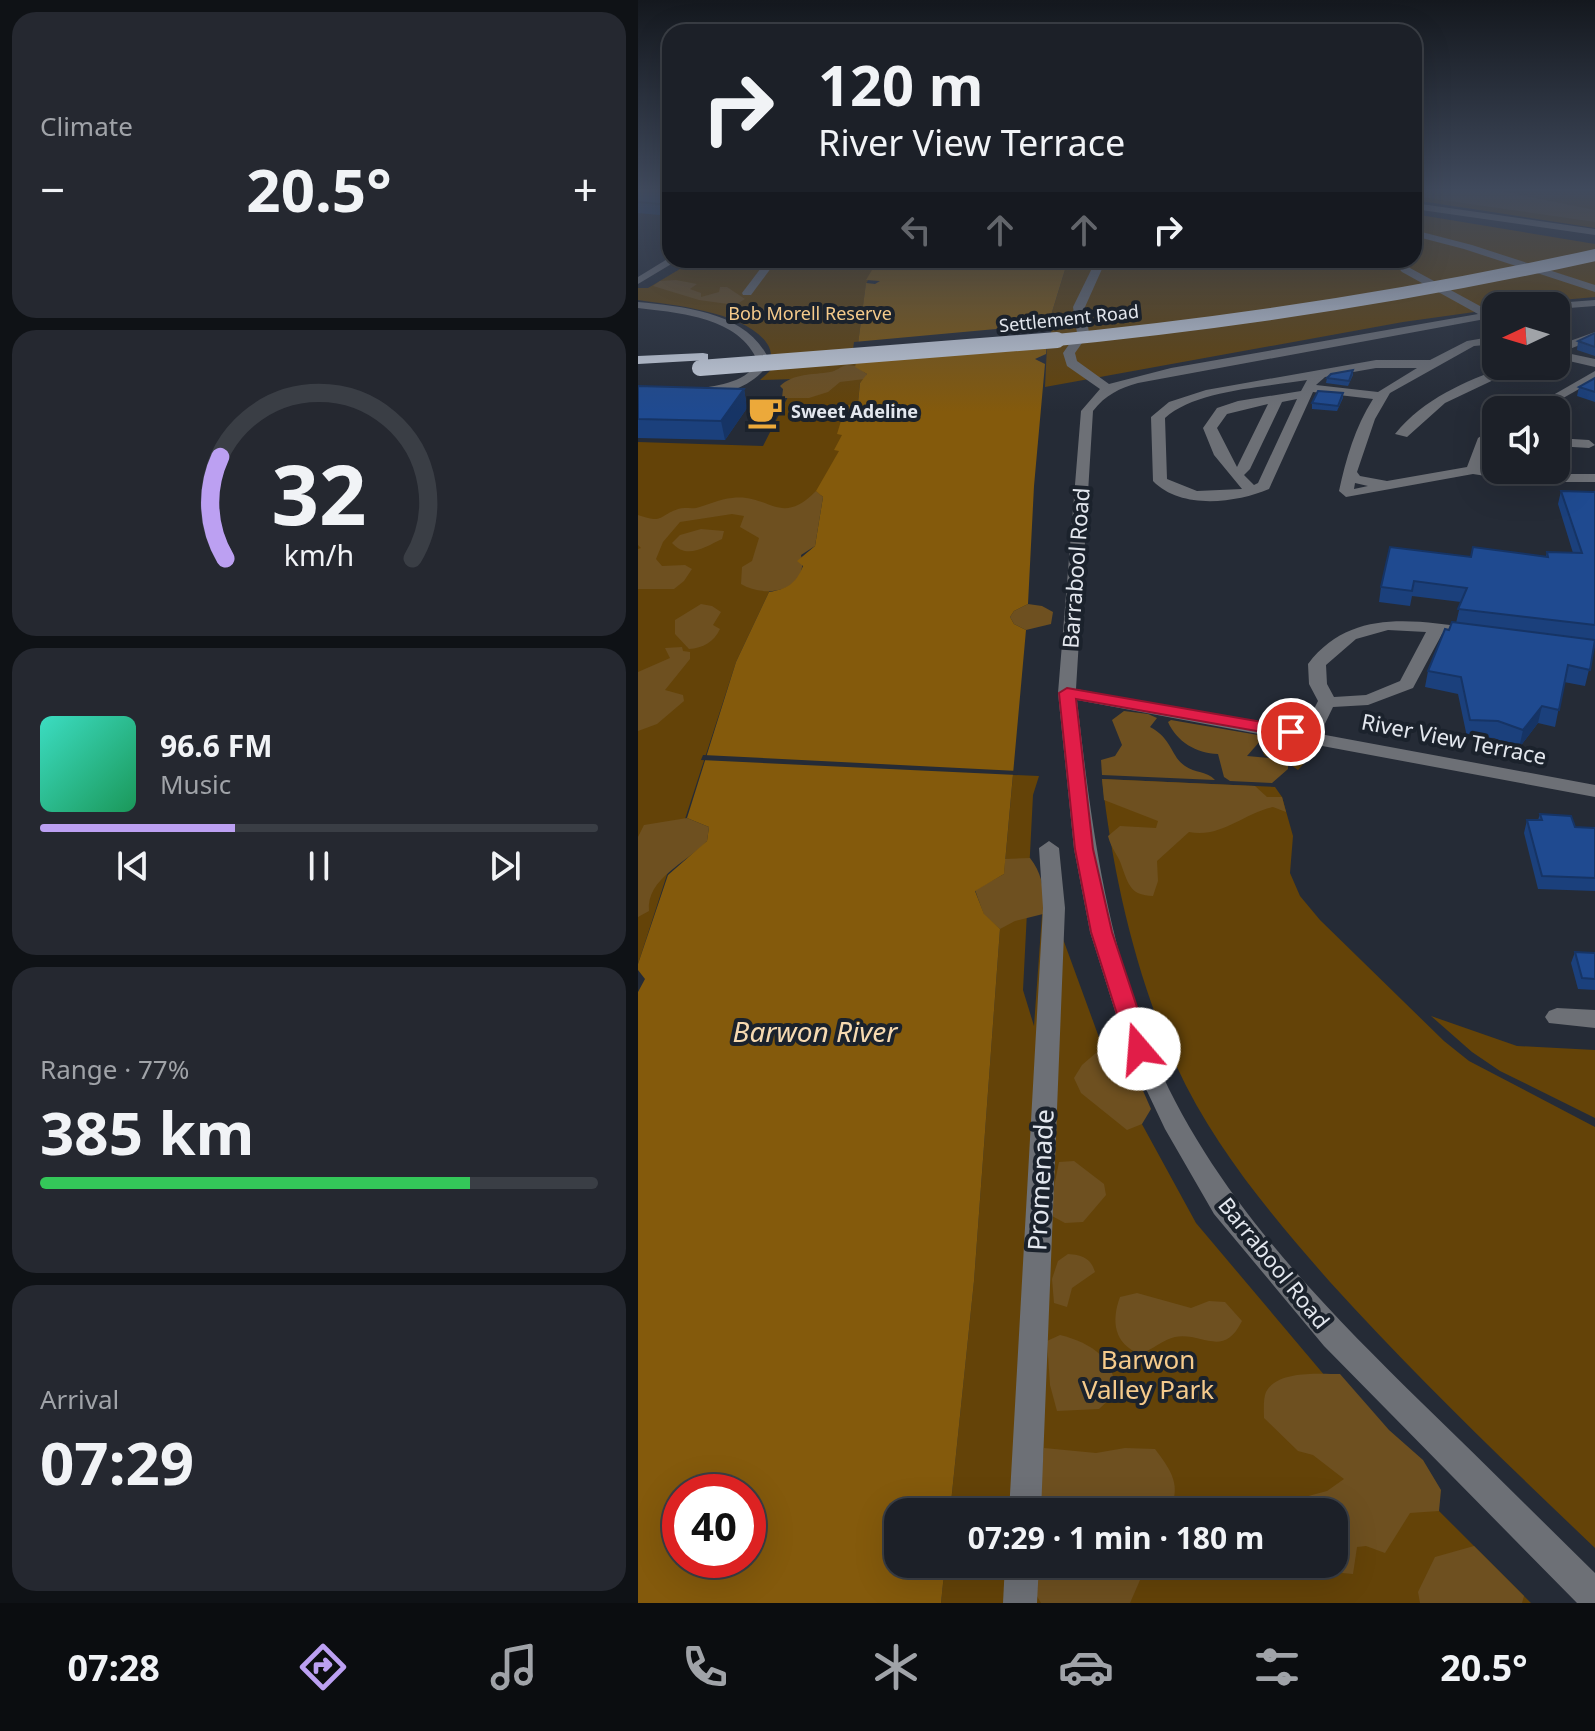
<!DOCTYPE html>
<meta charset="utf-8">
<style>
body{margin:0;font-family:"Noto Sans",sans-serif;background:#252830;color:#f1f3f6;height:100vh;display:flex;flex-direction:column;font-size:30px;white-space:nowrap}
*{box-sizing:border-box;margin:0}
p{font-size:26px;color:#a0a3a8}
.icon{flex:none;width:44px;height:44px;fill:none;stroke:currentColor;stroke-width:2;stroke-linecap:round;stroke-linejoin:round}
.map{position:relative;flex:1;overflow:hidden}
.sheet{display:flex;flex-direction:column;gap:12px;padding:12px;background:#0f1216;width:638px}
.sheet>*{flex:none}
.banner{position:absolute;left:24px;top:24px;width:760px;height:244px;border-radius:24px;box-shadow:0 8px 32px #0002,0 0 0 2px #3a3e45;background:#1c2028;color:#f1f3f6;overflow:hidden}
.needle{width:52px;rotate:266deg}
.buttons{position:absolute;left:844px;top:292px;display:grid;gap:16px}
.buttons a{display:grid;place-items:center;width:88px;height:88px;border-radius:16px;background:#1c2028;box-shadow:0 8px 32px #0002,0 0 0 2px #3a3e45;font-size:40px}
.speed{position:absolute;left:24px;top:1474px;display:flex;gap:16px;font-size:40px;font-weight:700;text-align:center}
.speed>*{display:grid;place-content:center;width:104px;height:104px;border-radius:50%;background:#1c2028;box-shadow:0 8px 32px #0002,0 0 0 2px #3a3e45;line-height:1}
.speed .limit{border:12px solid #d22;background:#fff;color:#111}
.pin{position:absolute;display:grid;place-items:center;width:68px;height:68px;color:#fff;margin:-34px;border:4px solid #fff;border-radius:50%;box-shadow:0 2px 8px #0007}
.me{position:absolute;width:88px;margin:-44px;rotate:342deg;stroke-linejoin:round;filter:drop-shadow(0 0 6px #0008)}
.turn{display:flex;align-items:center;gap:28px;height:168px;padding:0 24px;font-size:36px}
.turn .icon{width:104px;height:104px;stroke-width:2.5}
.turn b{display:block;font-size:56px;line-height:68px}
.lanes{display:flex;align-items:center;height:76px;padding:0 24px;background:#0003;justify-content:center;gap:40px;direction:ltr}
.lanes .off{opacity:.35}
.big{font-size:60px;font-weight:700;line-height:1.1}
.sheet .card{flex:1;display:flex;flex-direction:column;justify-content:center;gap:12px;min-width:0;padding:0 28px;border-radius:24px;background:#252830}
.sheet .dial{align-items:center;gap:0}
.dial svg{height:208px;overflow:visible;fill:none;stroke:#3a3e45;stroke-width:7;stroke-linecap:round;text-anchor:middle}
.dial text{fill:#f1f3f6;stroke:none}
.song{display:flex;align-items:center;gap:24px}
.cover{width:96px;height:96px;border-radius:12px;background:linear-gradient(135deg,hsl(170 70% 55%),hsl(150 70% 35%))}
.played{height:8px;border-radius:4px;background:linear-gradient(90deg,#bca0f2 35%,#3a3e45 35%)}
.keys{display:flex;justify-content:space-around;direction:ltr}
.heat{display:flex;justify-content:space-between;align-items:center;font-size:44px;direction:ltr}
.charge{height:12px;border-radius:6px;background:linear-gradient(90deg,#34c759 77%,#3a3e45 0)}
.trip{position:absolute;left:246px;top:1498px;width:464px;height:80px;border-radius:24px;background:#1c2028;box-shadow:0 8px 32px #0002,0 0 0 2px #3a3e45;font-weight:700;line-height:80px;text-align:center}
.tabs{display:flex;height:128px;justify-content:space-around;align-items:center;background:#0b0d10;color:#a0a3a8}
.tabs .icon{width:56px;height:56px}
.tabs .on{color:#bca0f2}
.tabs b{font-size:36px;color:#f1f3f6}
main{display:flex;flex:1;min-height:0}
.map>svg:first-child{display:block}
</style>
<main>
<section class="sheet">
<div class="card"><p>Climate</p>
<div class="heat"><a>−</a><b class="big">20.5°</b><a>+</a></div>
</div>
<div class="card dial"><svg viewBox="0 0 100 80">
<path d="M14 69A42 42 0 1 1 86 69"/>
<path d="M14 69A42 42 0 0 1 12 30" stroke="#bca0f2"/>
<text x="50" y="56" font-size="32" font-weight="700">32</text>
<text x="50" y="72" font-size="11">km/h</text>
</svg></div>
<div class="card">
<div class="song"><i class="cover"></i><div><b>96.6 FM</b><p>Music</p></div></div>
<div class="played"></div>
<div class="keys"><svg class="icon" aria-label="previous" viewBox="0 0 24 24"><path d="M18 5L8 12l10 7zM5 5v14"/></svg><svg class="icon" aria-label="pause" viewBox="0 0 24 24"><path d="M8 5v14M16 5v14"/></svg><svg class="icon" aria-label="next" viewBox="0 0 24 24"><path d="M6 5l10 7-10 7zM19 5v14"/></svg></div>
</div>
<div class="card"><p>Range · 77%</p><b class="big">385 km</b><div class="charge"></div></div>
<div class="card"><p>Arrival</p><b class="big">07:29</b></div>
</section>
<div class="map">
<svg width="957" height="1603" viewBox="0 0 957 1603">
<rect width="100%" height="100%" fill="#252b36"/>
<g fill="#644308">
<path d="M776 188H957V228L776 200Z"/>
<path d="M776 214 957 244V297L858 306V309L765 322 407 387 410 325 430 260H776Z"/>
<path d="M57 260H240L228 284 217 367 227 379 222 383 220 403 199 407 198 410 212 412V441L131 592 98 662 0 964V442L125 446 159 379 122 380 134 369C133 361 134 351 130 345 110 312 35 305 0 300V288H10Z"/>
<path d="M636 741 680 748 660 770 644 759 627 756 625 753 630 742Z"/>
<path d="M375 775 401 776 395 795 385 990 396 1026 406 887 470 1062 558 1223 801 1511 893 1603H303L307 1564H696V1512H312L336 1281 362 929 346 915 366 874Z"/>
<path d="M464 779 637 787 644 797 655 836 652 873 662 896 682 920 806 1041 831 1061 957 1127V1548C866 1461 776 1375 692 1282 634 1216 575 1146 538 1065 498 976 475 876 464 779Z"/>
<path d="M793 1016 879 1046 957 1050V1118L862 1071 834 1052Z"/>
</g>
<g fill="#6e5020">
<path d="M776 188H860L862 191 957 210V222L776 196Z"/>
<path d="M38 280 59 284 52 289 63 293V297L81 292 82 287H89L107 299 97 305 61 300 15 286 22 281Z"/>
<path d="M209 365 217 366 229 374 227 379 202 382 190 392 171 398H144L145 389 142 386C156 373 174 375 192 372 199 371 201 367 209 365Z"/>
<path d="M178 491 185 497 177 546 163 555C172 591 127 599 103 584L104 567 114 561 121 538 102 527 106 516 94 514 42 522 25 542 18 559 24 566 47 565 54 569 46 581 36 589H0V549L3 548 0 545V515C26 524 20 516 40 509 46 507 52 509 58 508 70 505 82 499 94 498 131 493 142 528 178 491Z"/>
<path d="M63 529 86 531 84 539C67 547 49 560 34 543L42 535Z"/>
<path d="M63 604 74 606 83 612 75 625 82 629C76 642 65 648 51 649L37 634V620Z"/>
<path d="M390 604 404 606 415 612 413 624 388 630 376 624 372 617 376 611Z"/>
<path d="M44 647 45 651 52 652V659L27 690 45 695 46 701 19 724 0 731V672L32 658 27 648Z"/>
<path d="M486 711 510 714 519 718 512 727C534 738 533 757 547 766 557 773 569 771 577 780L464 775 463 760 477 756 484 745 474 720Z"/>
<path d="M533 720 620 735 623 740 609 756 644 759 650 765V769L634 783 592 781 586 777 580 754C558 753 539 742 530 722Z"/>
<path d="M464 779 617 786 629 797H644L648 812 635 807C604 814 584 838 551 832L519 861 520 881 515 896C493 895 491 886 484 867 481 856 473 849 470 836L482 826 518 828 520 821 466 800Z"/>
<path d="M49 818 71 827 69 841C49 863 8 878 11 911L0 917V837L6 825Z"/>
<path d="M392 858C406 876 406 892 405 914L377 921 362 929 346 915 337 890 366 874 367 859Z"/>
<path d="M459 1052H488L513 1109 504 1124 489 1130 443 1093 436 1078 444 1065Z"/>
<path d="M436 1161 466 1184 468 1195 445 1222 427 1223 414 1216V1197L421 1162Z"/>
<path d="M430 1254C444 1255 453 1258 457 1272L434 1288 429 1307 416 1303 414 1279 420 1261Z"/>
<path d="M499 1293 553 1308 571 1301 587 1302 604 1321C585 1359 565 1332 537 1337 526 1339 514 1350 502 1354 476 1344 473 1321 482 1297Z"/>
<path d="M422 1335C454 1343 480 1360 476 1395L461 1409 419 1411 412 1385 409 1341Z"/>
<path d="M702 1374 751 1430 785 1460 803 1490 801 1511 772 1513 747 1553 728 1546 719 1547 715 1574 694 1572 688 1564H696V1512H666L663 1498 689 1491 706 1479 675 1455 660 1451 626 1418C626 1411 625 1399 628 1392 639 1370 682 1374 702 1374Z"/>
<path d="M406 1448 458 1453 487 1448 517 1449C533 1470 545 1487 530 1512H404L401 1501Z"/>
<path d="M836 1546 886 1596 884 1603H782L780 1592 797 1557Z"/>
<path d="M401 1564H509L492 1603H403L396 1591Z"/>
</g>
<path fill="#845a0c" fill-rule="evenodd" d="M240 260H430L410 325 408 354 397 359 407 364 396 486 390 604 376 611 372 617 376 624 388 630 366 874 337 891 346 914 362 929 336 1281 312 1512H260V1564H307L303 1603H0V992L7 979 0 970V964L30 875 69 841 71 827 49 818 98 662 131 592C149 589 158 584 165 566L159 561 177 546 185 497 178 491 201 451 196 450 204 435 199 434 206 411 197 410 198 407 220 403 222 383 229 374 217 367 228 283 237 284 242 281 228 280ZM42 1492H110V1560H42Z"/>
<g fill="#252b36">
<path d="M414 324 412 345 213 363 216 342Z"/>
<path d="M65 755 380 771 379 775 63 760Z"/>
</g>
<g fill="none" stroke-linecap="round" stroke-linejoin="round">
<g fill="#6d7076" fill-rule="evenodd">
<path d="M776 203 957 229V235L776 209Z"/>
<path d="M776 230 834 245 957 285V292L826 249 776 236Z"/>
<path d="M31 258 40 260 0 284V277Z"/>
<path d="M129 260H139L113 295H105L104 293Z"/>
<path d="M458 260H468L447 307 451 333 437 353 439 361 471 384 533 368 840 314 764 272 753 260H764L772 268 853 312 858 311V317L500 383C482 388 467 395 455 411L438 689 665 731 680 701 671 684 670 664C712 609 774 620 834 628L840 629 842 633 840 637 804 634 775 688 730 705 695 707 682 734 957 785V797L439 700C453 822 467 934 513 1049 570 1189 678 1299 784 1403 842 1459 899 1516 957 1573V1603H939L686 1346 576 1214 527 1129 489 1049 452 932 436 849 420 693 443 411 462 389 429 366 425 353 439 333 435 307ZM750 630 788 632 762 681 728 695 696 697 689 684 688 665 718 639Z"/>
<path d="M957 300V306L918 309V306H912L918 303Z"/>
<path d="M0 302C48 307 111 312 132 362 117 386 81 399 54 396V390C77 385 105 385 120 362 102 317 42 313 0 308Z"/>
<path d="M957 332V339L924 352 957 359V367L918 358V346Z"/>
<path d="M858 336V344L836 346 752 393 737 419 719 472 722 476 749 481 829 467 840 438 858 426V437L851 443 843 468 886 474H957V482H886L835 474 708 497 701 491C708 459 717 427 735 399L675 392 631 489C598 503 543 510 515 481L513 417 531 402 568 390 738 360H792L829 341ZM738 368H779L740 392 678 385 687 377ZM669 380 663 391 600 401 579 408 565 428 576 455 604 489 559 491 529 479 527 418C557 390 628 387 669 380ZM659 399 620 483 616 485 606 475 612 469 644 402ZM630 404 599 467 579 428 589 414ZM717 483 730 486 716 489Z"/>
<path d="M868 366H885L807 403 769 437 757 434C786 398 827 382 868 366Z"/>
<path d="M957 371V380L904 410H889Z"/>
<path d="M918 438 951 440 957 445 951 448 918 446Z"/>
<path d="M411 841 421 848 427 908 403 1512H371L405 908 401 848Z"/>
<path d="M919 1008 957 1010V1028L911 1023 907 1017 911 1011Z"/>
<path d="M367 1564H401L399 1603H365Z"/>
</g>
<path fill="#c9d1df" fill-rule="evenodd" d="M65 353 70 354V360L0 364V356Z"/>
<path stroke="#c9d1df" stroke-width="12" d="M399 342C587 324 772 296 957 255"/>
<path stroke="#c9d1df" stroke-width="16" d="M62 368 419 340"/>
</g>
<g fill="#1b407c">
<path d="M0 188H32V216L0 213Z"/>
<path d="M957 333V356L939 350 940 341Z"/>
<path d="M715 370V375L710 386 688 383 689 378Z"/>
<path d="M957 378V402L939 396 941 387Z"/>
<path d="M0 386 106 389 109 408 87 440 0 438Z"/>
<path d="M705 393V398L699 411 674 409V403Z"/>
<path d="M923 491 957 492V645L947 686 926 682 917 727 900 723 881 748 856 738 829 737 820 694 787 687 790 671 811 630 818 623 823 602 774 596 772 606 741 602 743 587 833 557 908 556 909 552 935 553 920 504Z"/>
<path d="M902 814 937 827 957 828V891L900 889 886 833 889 820H900Z"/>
<path d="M937 952 957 953V990L940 989 933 963Z"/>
</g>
<g fill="#163465">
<path d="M106 389 109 408 87 440 83 421Z"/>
<path d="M904 706 900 723 881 748 885 730Z"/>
</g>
<g fill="#1f4a90" stroke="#163465" stroke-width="2">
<path d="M0 188H32V205L0 202Z"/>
<path d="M957 333V347L940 341Z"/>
<path d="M715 370 711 381 689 378 693 374Z"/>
<path d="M957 378V392L941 387Z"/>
<path d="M0 386 106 389 83 421 0 419Z"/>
<path d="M680 391 705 393 700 406 674 403Z"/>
<path d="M923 491 957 492V625L820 609 829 588 776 581 774 591 743 587 752 547 833 557 835 547 910 557 909 552 944 553Z"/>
<path d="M814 622 957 640 952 670 930 665 921 710 904 706 885 730 860 721 832 720 823 677 790 671 807 629 811 630Z"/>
<path d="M902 814 933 816 937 827 957 828V878L904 876 889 820H904Z"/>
<path d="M937 952 957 953V979L944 978Z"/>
</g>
<linearGradient id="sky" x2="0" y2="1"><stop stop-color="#14181e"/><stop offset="0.46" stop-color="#404a5d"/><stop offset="1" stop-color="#404a5d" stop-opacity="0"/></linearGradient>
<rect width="957" height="412" fill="url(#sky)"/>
<path fill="#e11d48" stroke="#92132f" stroke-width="2" d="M429 688 653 727 661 732 653 737 438 699 455 849 474 932 513 1049 509 1055 501 1057 494 1055 490 1049 453 932 437 849 421 693Z"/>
<defs>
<g id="cafe-bare" transform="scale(2.76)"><path d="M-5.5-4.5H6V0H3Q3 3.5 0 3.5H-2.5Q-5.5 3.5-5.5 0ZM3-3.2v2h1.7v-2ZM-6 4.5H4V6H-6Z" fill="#eca93a" stroke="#1b222c" stroke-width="2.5" paint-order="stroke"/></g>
</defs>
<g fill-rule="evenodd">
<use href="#cafe-bare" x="127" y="412"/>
</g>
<g text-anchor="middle" stroke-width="8" stroke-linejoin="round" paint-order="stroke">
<g font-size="18" fill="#f5ca8b" stroke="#1b222c">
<text x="172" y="320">Bob Morell Reserve</text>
</g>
<g font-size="18" fill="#e3e7ee" stroke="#1b222c">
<text transform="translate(431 319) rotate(-6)" y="6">Settlement Road</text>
</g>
<g font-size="18" font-weight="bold" fill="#e3e7ee" stroke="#1b222c" text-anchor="start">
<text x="153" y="418">Sweet Adeline</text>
</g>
<g font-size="22" fill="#e3e7ee" stroke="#1b222c">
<text transform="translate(438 568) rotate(-86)" y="8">Barrabool Road</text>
<text transform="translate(816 739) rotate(11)" y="8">River View Terrace</text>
<text transform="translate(636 1263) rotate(51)" y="8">Barrabool Road</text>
</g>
<g font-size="26" fill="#e3e7ee" stroke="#1b222c">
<text transform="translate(403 1180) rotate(-87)" y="9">Promenade</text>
</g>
<g font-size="26" fill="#f5ca8b" stroke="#1b222c">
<text x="510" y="1369">Barwon<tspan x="510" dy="30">Valley Park</tspan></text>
</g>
<g font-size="28" font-style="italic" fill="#f7dab1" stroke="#1b222c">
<text x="177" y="1042">Barwon River</text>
</g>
</g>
</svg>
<div class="buttons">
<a><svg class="needle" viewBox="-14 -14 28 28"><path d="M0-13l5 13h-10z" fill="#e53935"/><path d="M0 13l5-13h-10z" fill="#a0a3a8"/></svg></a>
<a><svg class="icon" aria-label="sound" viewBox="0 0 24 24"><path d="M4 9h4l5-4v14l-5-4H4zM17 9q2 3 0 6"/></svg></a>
</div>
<div class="speed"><div class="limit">40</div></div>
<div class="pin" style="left:653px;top:732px;background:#d93025"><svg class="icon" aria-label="arrive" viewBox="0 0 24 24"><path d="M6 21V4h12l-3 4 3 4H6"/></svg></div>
<svg class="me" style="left:501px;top:1049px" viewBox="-20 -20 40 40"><circle r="19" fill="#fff"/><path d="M0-13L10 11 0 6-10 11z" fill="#e11d48"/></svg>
<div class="trip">07:29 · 1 min · 180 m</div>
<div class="banner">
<div class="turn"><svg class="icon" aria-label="right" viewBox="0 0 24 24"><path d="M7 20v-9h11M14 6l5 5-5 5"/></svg><div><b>120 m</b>River View Terrace</div></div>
<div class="lanes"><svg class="icon off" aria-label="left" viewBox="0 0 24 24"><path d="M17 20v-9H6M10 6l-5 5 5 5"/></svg><svg class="icon off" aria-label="ahead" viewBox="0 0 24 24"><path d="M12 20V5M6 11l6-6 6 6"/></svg><svg class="icon off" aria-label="ahead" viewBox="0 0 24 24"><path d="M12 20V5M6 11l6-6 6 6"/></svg><svg class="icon" aria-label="right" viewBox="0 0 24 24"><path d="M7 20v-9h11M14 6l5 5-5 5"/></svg></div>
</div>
</div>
</main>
<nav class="tabs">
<b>07:28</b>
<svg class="icon on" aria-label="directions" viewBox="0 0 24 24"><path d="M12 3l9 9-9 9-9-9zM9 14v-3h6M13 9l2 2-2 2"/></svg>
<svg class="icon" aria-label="music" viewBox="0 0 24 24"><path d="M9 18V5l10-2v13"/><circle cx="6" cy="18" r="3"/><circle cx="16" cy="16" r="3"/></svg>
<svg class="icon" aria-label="phone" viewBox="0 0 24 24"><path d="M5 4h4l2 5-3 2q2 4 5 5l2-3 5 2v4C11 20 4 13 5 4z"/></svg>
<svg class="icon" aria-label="climate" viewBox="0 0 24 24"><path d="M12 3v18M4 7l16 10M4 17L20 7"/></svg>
<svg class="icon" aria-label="car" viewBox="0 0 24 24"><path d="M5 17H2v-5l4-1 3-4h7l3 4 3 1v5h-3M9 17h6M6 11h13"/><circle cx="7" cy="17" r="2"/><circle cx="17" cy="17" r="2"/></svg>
<svg class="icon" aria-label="filters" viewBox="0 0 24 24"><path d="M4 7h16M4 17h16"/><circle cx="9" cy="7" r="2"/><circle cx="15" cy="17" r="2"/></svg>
<b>20.5°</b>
</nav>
